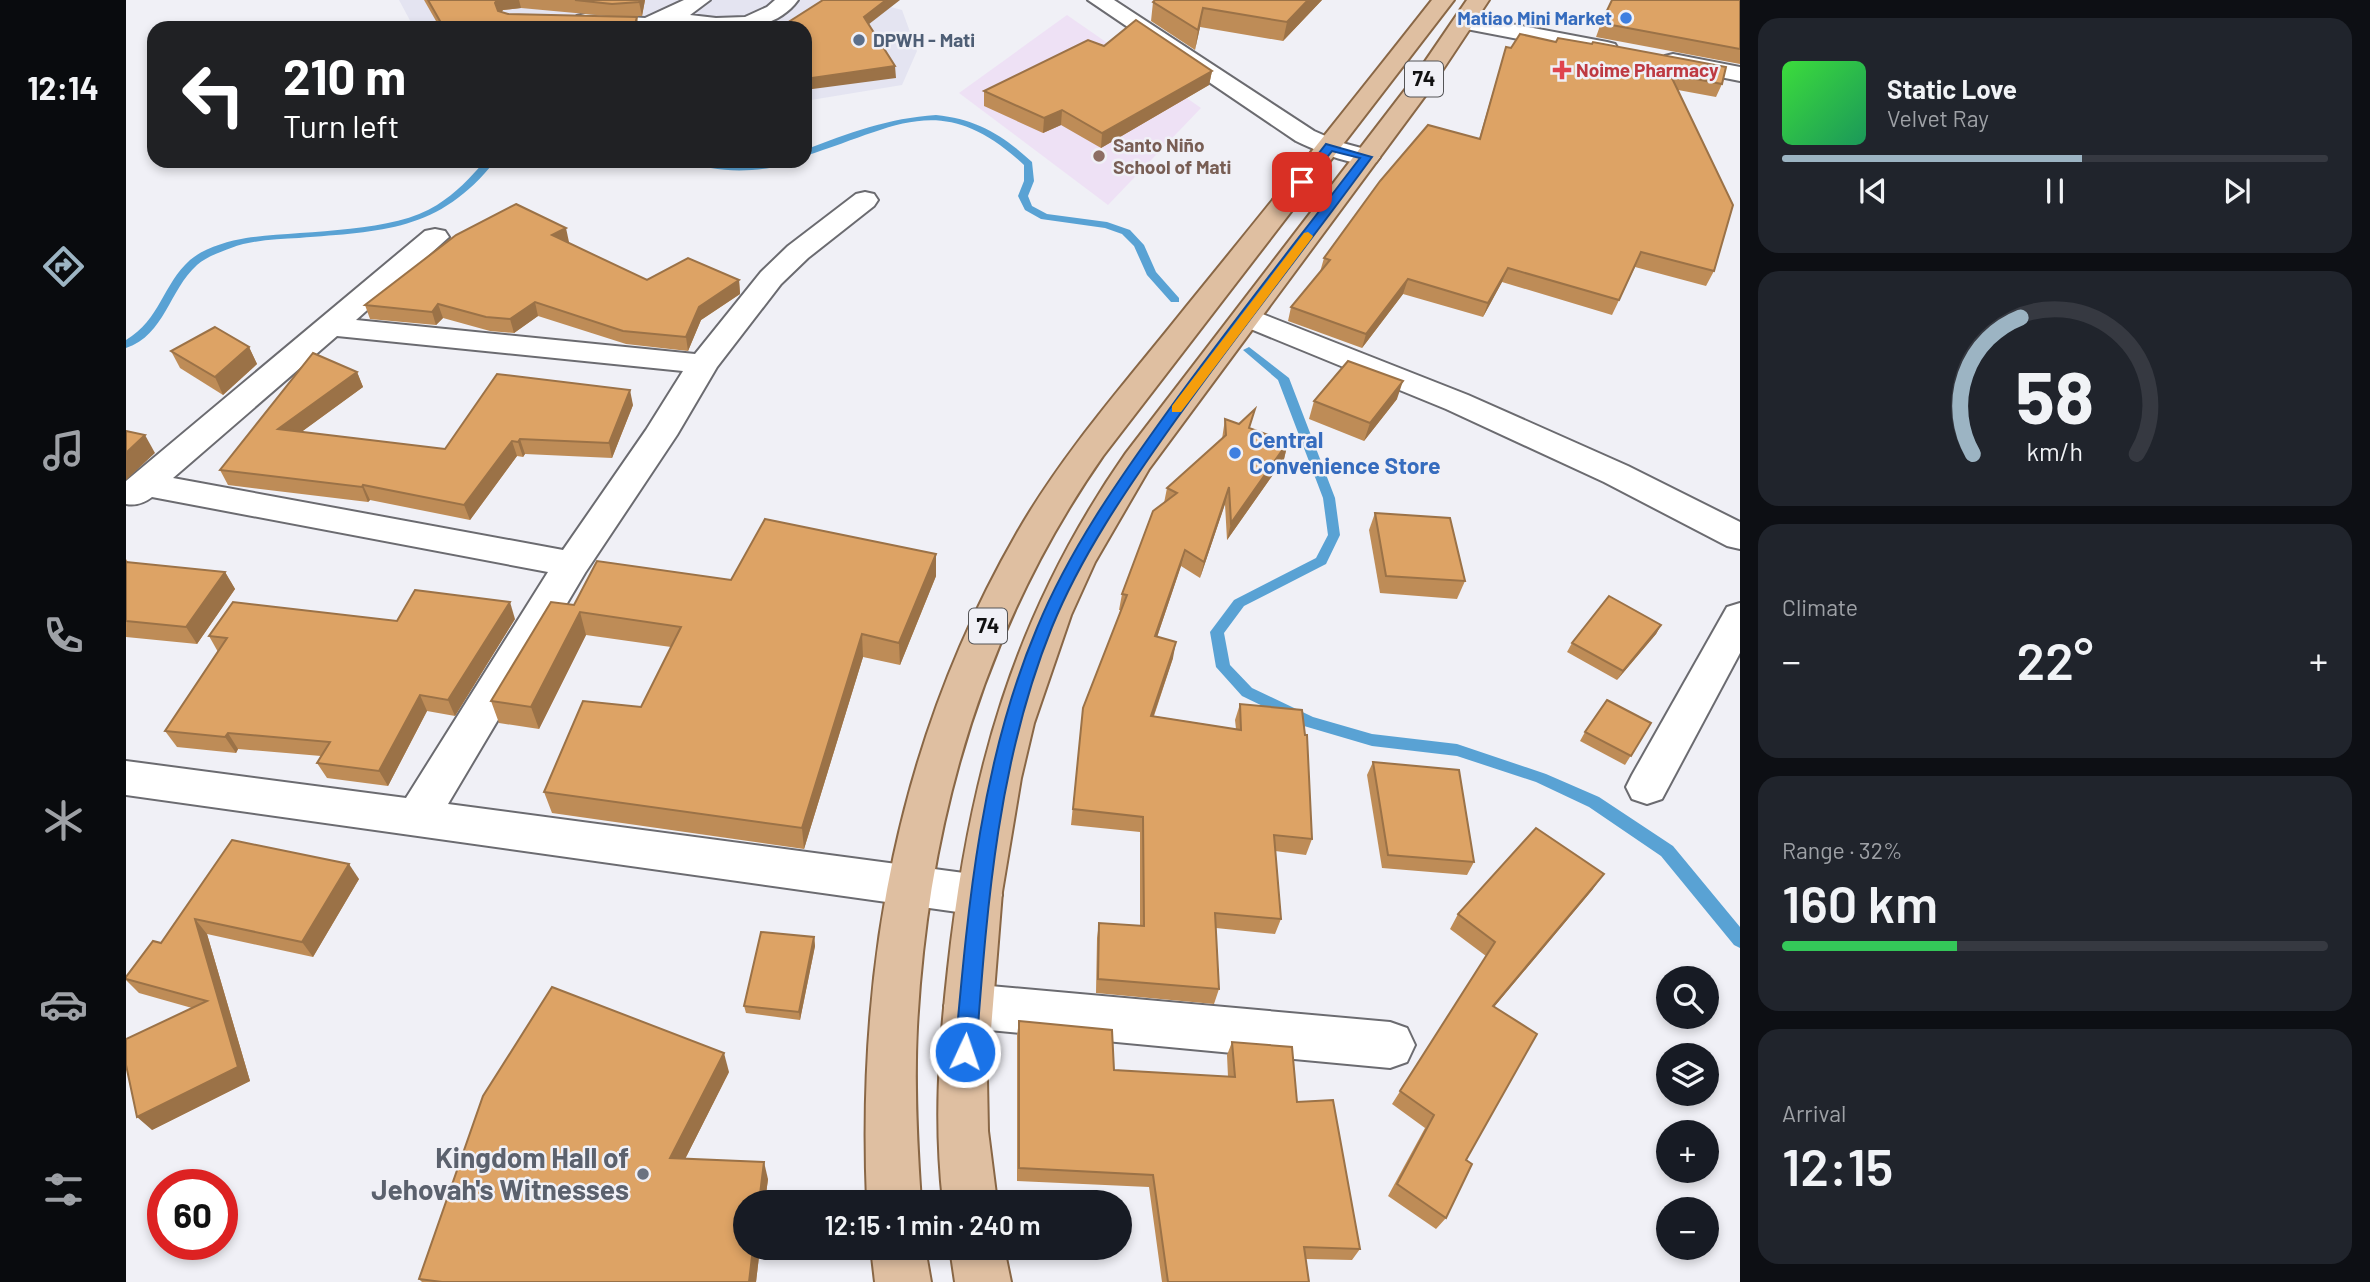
<!DOCTYPE html>
<meta charset="utf-8">
<style>
body{margin:0;font-family:Barlow,sans-serif;background:#20242c;color:#f1f3f6;height:100vh;display:flex;flex-direction:column;font-size:26px;white-space:nowrap}
*{box-sizing:border-box;margin:0}
p{font-size:23px;color:#9ea1a6}
.icon{flex:none;width:38px;height:38px;fill:none;stroke:currentColor;stroke-width:2;stroke-linecap:round;stroke-linejoin:round}
.map{position:relative;flex:1;overflow:hidden}
.side{display:flex;flex-direction:column;gap:18px;padding:18px;background:#0d0f14;width:630px}
.side>*{flex:none}
.banner{position:absolute;left:21px;top:21px;width:665px;height:147px;border-radius:21px;box-shadow:0 4px 10px #0003;background:#202124;color:#fff;overflow:hidden}
.fabs{position:absolute;left:1530px;top:966px;display:grid;gap:14px}
.fabs a{display:grid;place-items:center;width:63px;height:63px;border-radius:50%;background:#171b24;box-shadow:0 4px 10px #0003;font-size:35px}
.speed{position:absolute;left:21px;top:1169px;display:flex;gap:14px;font-size:35px;font-weight:700;text-align:center}
.speed>*{display:grid;place-content:center;width:91px;height:91px;border-radius:50%;background:#171b24;box-shadow:0 4px 10px #0003;line-height:1}
.speed .limit{border:10px solid #d22;background:#fff;color:#111}
.pin{position:absolute;display:grid;place-items:center;width:60px;height:60px;color:#fff;margin:-30px;border-radius:14px;box-shadow:0 4px 10px #0006}
.me{position:absolute;width:77px;margin:-38px;rotate:3deg;stroke-linejoin:round;filter:drop-shadow(0 0 5px #0008)}
.turn{display:flex;align-items:center;gap:24px;height:147px;padding:0 21px;font-size:32px}
.turn .icon{width:91px;height:91px;stroke-width:2.5}
.turn b{display:block;font-size:49px;line-height:60px}
.big{font-size:52px;font-weight:600;line-height:1.1}
.side .card{flex:1;display:flex;flex-direction:column;justify-content:center;gap:10px;min-width:0;padding:0 24px;border-radius:21px;background:#20242c}
.side .dial{align-items:center;gap:0}
.dial svg{height:182px;overflow:visible;fill:none;stroke:#363941;stroke-width:7;stroke-linecap:round;text-anchor:middle}
.dial text{fill:#f1f3f6;stroke:none}
.song{display:flex;align-items:center;gap:21px}
.cover{width:84px;height:84px;border-radius:10px;background:linear-gradient(135deg,hsl(120 70% 55%),hsl(150 70% 35%))}
.played{height:7px;border-radius:4px;background:linear-gradient(90deg,#9cb4c3 55%,#363941 55%)}
.keys{display:flex;justify-content:space-around;direction:ltr}
.heat{display:flex;justify-content:space-between;align-items:center;font-size:38px;direction:ltr}
.charge{height:10px;border-radius:5px;background:linear-gradient(90deg,#34c759 32%,#363941 0)}
.trip{position:absolute;left:607px;top:1190px;width:399px;height:70px;border-radius:35px;background:#171b24;box-shadow:0 4px 10px #0003;font-weight:600;line-height:70px;text-align:center}
main{display:flex;flex:1;min-height:0}
.tab-bar{display:flex;flex-direction:column;width:126px;justify-content:space-around;align-items:center;background:#090b0e;color:#9ea1a6}
.tab-bar .icon{width:49px;height:49px}
.tab-bar .on{color:#9cb4c3}
.tab-bar b{font-size:32px;color:#f1f3f6}
.map>svg:first-child{display:block}
</style>
<main>
<nav class="tab-bar">
<b>12:14</b>
<svg class="icon on" aria-label="directions" viewBox="0 0 24 24"><path d="M12 3l9 9-9 9-9-9zM9 14v-3h6M13 9l2 2-2 2"/></svg>
<svg class="icon" aria-label="music" viewBox="0 0 24 24"><path d="M9 18V5l10-2v13"/><circle cx="6" cy="18" r="3"/><circle cx="16" cy="16" r="3"/></svg>
<svg class="icon" aria-label="phone" viewBox="0 0 24 24"><path d="M5 4h4l2 5-3 2q2 4 5 5l2-3 5 2v4C11 20 4 13 5 4z"/></svg>
<svg class="icon" aria-label="climate" viewBox="0 0 24 24"><path d="M12 3v18M4 7l16 10M4 17L20 7"/></svg>
<svg class="icon" aria-label="car" viewBox="0 0 24 24"><path d="M5 17H2v-5l4-1 3-4h7l3 4 3 1v5h-3M9 17h6M6 11h13"/><circle cx="7" cy="17" r="2"/><circle cx="17" cy="17" r="2"/></svg>
<svg class="icon" aria-label="filters" viewBox="0 0 24 24"><path d="M4 7h16M4 17h16"/><circle cx="9" cy="7" r="2"/><circle cx="15" cy="17" r="2"/></svg>
</nav>
<div class="map">
<svg width="1614" height="1282" viewBox="0 0 1614 1282">
<rect width="100%" height="100%" fill="#f0f0f6"/>
<path fill="#e4e4f1" d="M273 0H738L776 10 791 51 776 85 679 101V28H288Z"/>
<path fill="#eee1f5" d="M941 15 1075 108 982 205 833 93Z"/>
<g fill="none" stroke-linecap="round" stroke-linejoin="round">
<g fill="#59a2d4" fill-rule="evenodd">
<path d="M810 115C850 119 877 135 906 162L908 181 902 196 906 206 921 214 981 222 1004 230 1018 245 1030 272 1053 298V302H1045L1021 275 1008 246 996 234 979 228 915 219 899 210 892 196 898 181V165C815 88 770 128 679 156V150C722 133 763 118 810 115Z"/>
<path d="M359 161H369C313 232 256 231 173 238 151 239 126 240 105 248 94 252 80 257 71 265 43 290 39 335 0 348V340C34 320 37 284 64 260 78 248 102 241 120 238 175 230 266 234 311 205 330 193 344 178 359 161Z"/>
<path d="M564 161 614 164 665 161C645 173 584 174 564 161Z"/>
<path d="M1123 347 1163 378 1209 498 1214 535 1200 564 1118 606 1098 633 1104 665 1126 688 1187 717 1246 734 1331 744 1420 774 1473 797 1547 846 1614 927V948L1608 945 1535 856 1463 807 1410 782 1331 756 1246 746 1178 726 1116 696 1090 667 1084 632 1108 600 1190 558 1202 535 1197 498 1152 380 1117 350Z"/>
</g>
<g stroke="#6b6b70" stroke-width="4">
<g id="minor">
<path d="M558 0H584L564 15 590 18 619 17 641 7 649 0H672C645 38 583 31 542 26L534 28H462L451 26 448 21 451 16 459 14 519 18Z"/>
<path d="M962 0H988L1188 131 1213 142 1250 152 1254 157 1250 162C1226 168 1192 151 1170 141Z"/>
<path d="M1338 15 1481 42 1489 44 1492 49 1489 54 1481 56 1330 27 1327 22 1330 17Z"/>
<path d="M1547 54 1614 67V81L1539 66 1535 61 1539 56Z"/>
<path d="M739 192 748 194 752 200 748 206 682 258 655 284 591 367 551 435 459 573 322 804 853 875 869 881 876 895 869 909 853 915 0 795V761L280 798 422 572 26 497C18 503 10 506 0 504V481L299 231 309 229 319 231 323 237 230 320 569 354 635 272 662 246 730 194ZM211 336 557 371 520 430 437 550 47 478Z"/>
<path d="M1121 308 1342 395 1502 466 1614 522V549L1601 546 1478 482 1320 409 1110 323 1106 317 1110 311Z"/>
<path d="M1614 603V653L1536 799 1521 804 1506 799 1500 787 1506 775 1601 607Z"/>
<path d="M842 984 1264 1022 1281 1028 1289 1045 1281 1062 1264 1068 842 1028 825 1022 818 1006 825 990Z"/>
</g>
</g>
<g stroke="#896746" stroke-width="4">
<g id="major">
<path d="M1306 0H1328L977 456C858 627 802 820 791 1027 788 1086 791 1144 795 1202H741C731 965 772 740 891 533 938 451 1002 380 1060 307 1143 205 1225 103 1306 0Z"/>
<path d="M1341 0H1363L1302 92 1023 469 969 562 945 615 908 723 895 778 876 892 861 1079 862 1131 871 1202H817C808 1121 813 1050 822 969 843 776 887 615 1000 453L1285 82Z"/>
<path d="M745 1248H799L805 1282H749Z"/>
<path d="M824 1248H878L885 1282H829Z"/>
</g>
</g>
<use href="#minor" fill="#fff" fill-rule="evenodd"/>
<use href="#major" fill="#dfbfa1" fill-rule="evenodd"/>
</g>
<g fill="#be8c57" fill-rule="evenodd">
<path d="M298 0H522H519L516 16H496L511 17 512 28H314ZM395 8 482 16 382 14 375 12 377 10Z"/>
<path d="M1029 0H1196L1157 41 1074 27 1069 50 1025 21 1027 2Z"/>
<path d="M1614 0V64L1470 37 1475 23Z"/>
<path d="M1394 34 1596 84 1590 97 1552 90 1588 271 1580 286 1509 267 1486 315 1376 282 1357 317 1277 294 1236 348 1162 321 1165 307 1194 272 1198 258 1353 139 1380 47 1385 48Z"/>
<path d="M978 46 1086 71 1083 85 975 148 935 125 917 133 858 106V91Z"/>
<path d="M441 242 521 280H613L614 294 575 320 562 351 500 344 412 316 388 333 364 331 317 318 310 325 244 319 239 305 443 242Z"/>
<path d="M123 347 131 364 97 395 54 368 45 351Z"/>
<path d="M231 372 237 387 175 432 319 449 507 405 486 458 399 454 397 457 391 456 344 520 244 500 242 502 102 485 94 470Z"/>
<path d="M1271 399 1238 441 1183 419 1188 401Z"/>
<path d="M1099 419 1162 442 1158 459 1101 540 1099 504 1074 578 1055 566 1031 637 1047 658 1028 716 1110 729 1109 720 1114 704 1186 839 1180 855 1149 851 1155 919 1149 934 1090 928 1093 989 1088 1004 970 993 971 938 973 923 1014 926V832L945 825 957 708 995 610H993L996 594 1038 503 1041 488 1096 439Z"/>
<path d="M1249 513 1339 581 1331 599 1254 593 1243 530Z"/>
<path d="M0 559 2 562 99 572 109 589 71 644 0 637Z"/>
<path d="M810 576 774 665 737 657 678 849 426 813 418 792 515 707 545 647 460 635 413 729 373 723 365 701 448 605 605 580Z"/>
<path d="M389 619 329 716 301 711 262 786 201 778 191 763 195 756 112 749 110 753 51 747 39 731 92 652 83 636 271 621Z"/>
<path d="M1535 625 1530 634 1491 680 1441 652 1446 643Z"/>
<path d="M1525 723 1499 765 1454 741 1459 732Z"/>
<path d="M1247 762 1348 862 1341 875 1256 868 1241 775Z"/>
<path d="M106 840 233 879 187 957 81 934 124 1081 26 1130 66 1008 13 993 0 980V977L35 943Z"/>
<path d="M1467 889 1368 1007 1340 1160 1320 1218 1310 1229 1262 1196 1299 1128 1266 1104 1360 956 1324 929 1332 914Z"/>
<path d="M688 937 689 946 674 1020 620 1013 618 1006Z"/>
<path d="M893 1021 988 1070 1102 1077 1101 1055 1106 1042 1171 1102 1234 1249 1226 1260 1179 1259 1183 1282H1036L1023 1187 891 1181V1035Z"/>
<path d="M603 1072 559 1159 642 1179 639 1202H620V1248H634L630 1282H296L293 1279Z"/>
</g>
<g fill="#9b7247">
<path d="M371 0H393L395 8 377 10 372 17 369 3Z"/>
<path d="M514 0H519L516 16 513 2Z"/>
<path d="M760 0H774L738 28V17Z"/>
<path d="M1182 0H1196L1157 41 1161 22Z"/>
<path d="M1077 8 1074 27 1069 50 1072 30Z"/>
<path d="M511 17 512 28H508Z"/>
<path d="M769 66 770 78 679 90V79Z"/>
<path d="M1086 71 1083 85 975 148 976 133Z"/>
<path d="M936 110 935 125 917 133 918 118Z"/>
<path d="M440 228 443 242 429 249 426 235Z"/>
<path d="M1382 268 1376 282 1357 317 1362 303Z"/>
<path d="M1282 279 1277 294 1236 348 1240 334Z"/>
<path d="M613 280 614 294 575 320 562 351 560 337 573 307Z"/>
<path d="M409 302 412 316 388 333 384 319Z"/>
<path d="M312 304 317 318 310 325 306 312Z"/>
<path d="M123 347 131 364 97 395 89 377Z"/>
<path d="M231 372 237 387 159 444 152 429Z"/>
<path d="M1277 381 1271 399 1238 441 1244 423Z"/>
<path d="M504 390 507 405 486 458 483 443Z"/>
<path d="M19 435 29 453 0 480V453Z"/>
<path d="M394 439 399 454 397 457 392 442Z"/>
<path d="M386 441 391 456 344 520 338 505Z"/>
<path d="M1162 442 1158 459 1101 540 1105 523Z"/>
<path d="M237 485 244 500 242 502 236 487Z"/>
<path d="M1103 487 1099 504 1074 578 1078 562Z"/>
<path d="M1059 550 1055 566 1026 652 1029 636Z"/>
<path d="M810 554V576L774 665 773 643Z"/>
<path d="M99 572 109 589 71 644 60 627Z"/>
<path d="M384 602 389 619 329 716 322 700Z"/>
<path d="M454 612 460 635 413 729 405 707Z"/>
<path d="M1535 625 1530 634 1491 680 1497 671Z"/>
<path d="M736 634 737 657 678 849 676 828Z"/>
<path d="M1050 642 1047 658 1022 732 1025 716Z"/>
<path d="M294 695 301 711 262 786 253 771Z"/>
<path d="M102 733 112 749 110 753 99 737Z"/>
<path d="M223 864 233 879 187 957 176 942Z"/>
<path d="M1478 874 1467 889 1357 1020 1367 1006Z"/>
<path d="M69 919 81 934 124 1081 26 1130 11 1117 112 1067Z"/>
<path d="M688 937 689 946 674 1020 673 1012Z"/>
<path d="M598 1053 603 1072 551 1175 544 1158Z"/>
<path d="M638 1162 642 1179 639 1202H633Z"/>
<path d="M627 1248H634L630 1282H623Z"/>
</g>
<g fill="#dda365" stroke="#9b7247" stroke-width="2">
<path d="M302 0H371L369 3 372 11 382 14 511 17 508 28H318Z"/>
<path d="M449 0H514L513 2 486 4Z"/>
<path d="M697 0H760L738 17 769 66 679 79V28H650H653Z"/>
<path d="M1029 0H1182L1161 22 1077 8 1072 30 1027 2Z"/>
<path d="M1486 0H1614V49L1475 23Z"/>
<path d="M1010 20 1086 71 976 133 936 110 918 118 858 91 962 40 978 46Z"/>
<path d="M1394 34 1430 42 1432 38 1466 44 1467 42 1600 67 1596 84 1544 74 1607 205 1588 271 1515 252 1493 300 1382 268 1362 303 1282 279 1240 334 1165 307 1204 260 1198 258 1254 181 1302 125 1354 139 1380 47 1385 48Z"/>
<path d="M390 204 440 228 426 235 521 280 562 258 613 280 573 307 560 337 497 331 409 302 384 319 360 317 312 304 306 312 239 305 330 235Z"/>
<path d="M89 327 123 347 89 377 45 351Z"/>
<path d="M187 353 231 372 152 429 319 449 371 374 504 390 483 443 394 439 392 442 386 441 338 505 237 485 236 487 94 470Z"/>
<path d="M1222 361 1277 381 1244 423 1188 401Z"/>
<path d="M1129 409 1123 428 1162 442 1105 523 1103 487 1078 562 1059 550 1029 636 1050 642 1025 716 1115 730 1114 704 1176 710 1179 735H1181L1186 839 1148 835 1155 919 1089 913 1093 989 972 979 973 923 1018 926 1017 817 947 809 957 708 1001 595 996 594 1027 511 1051 493 1041 488 1100 435 1099 419 1113 424Z"/>
<path d="M0 431 19 435 0 453Z"/>
<path d="M1249 513 1324 518 1339 581 1260 576Z"/>
<path d="M639 519 810 554 773 643 736 634 676 828 418 792 457 701 515 707 555 627 454 612 405 707 365 701 425 602 448 605 471 561 605 580Z"/>
<path d="M0 562 99 572 60 627 0 621Z"/>
<path d="M289 590 384 602 322 700 294 695 253 771 191 763 204 742 102 733 99 737 39 731 101 638 83 636 107 602 271 621Z"/>
<path d="M1483 596 1535 625 1497 671 1446 643Z"/>
<path d="M1481 700 1525 723 1505 756 1459 732Z"/>
<path d="M1247 762 1333 770 1348 862 1262 855Z"/>
<path d="M1410 828 1478 874 1367 1006 1411 1034 1340 1160 1346 1164 1320 1218 1271 1184 1308 1115 1274 1091 1369 942 1332 914Z"/>
<path d="M106 840 223 864 176 942 69 919 112 1067 11 1117 0 1065V1039L81 1001 0 979V977L27 941 35 943Z"/>
<path d="M635 932 688 937 673 1012 618 1006Z"/>
<path d="M426 987 598 1053 544 1158 638 1162 633 1202H620V1248H627L623 1282H316L293 1279 357 1096Z"/>
<path d="M893 1021 986 1030 988 1070 1109 1077 1106 1042 1166 1047 1171 1102 1207 1100 1234 1249 1178 1247 1183 1282H1042L1027 1175 893 1168Z"/>
</g>
<path fill="#1a73e8" stroke="#114b97" stroke-width="2" d="M1200 144 1246 157C1180 248 1109 336 1044 428 1000 490 955 556 926 627 871 763 861 908 850 1052L847 1058 839 1061 832 1058 829 1052C842 907 854 763 911 628 943 550 993 479 1042 411 1104 325 1170 242 1234 158L1206 151 1179 184H1172V180Z"/>
<path fill="#f59e0b" d="M1182 232 1187 236 1186 238 1055 412H1046V406L1178 233Z"/>
<g fill="#3f7fe0" stroke="#f0f0f6" stroke-width="2.5">
<circle cx="1500" cy="18" r="7"/>
<circle cx="1109" cy="453" r="7"/>
</g>
<circle fill="#5c6f8a" stroke="#f0f0f6" stroke-width="2.5" cx="733" cy="40" r="7"/>
<path fill="#e0444e" stroke="#f0f0f6" stroke-width="2.5" d="M1432.5 59.5h7v7h7v7h-7v7h-7v-7h-7v-7h7z"/>
<circle fill="#8d6e63" stroke="#f0f0f6" stroke-width="2.5" cx="973" cy="156" r="7"/>
<circle fill="#6b7280" stroke="#f0f0f6" stroke-width="2.5" cx="517" cy="1174" r="7"/>
<g text-anchor="middle" stroke-width="5" stroke-linejoin="round" paint-order="stroke">
<g font-size="19" font-weight="bold" fill="#366cbe" stroke="#f0f0f6" text-anchor="end">
<text x="1486" y="25">Matiao Mini Market</text>
</g>
<g font-size="19" font-weight="bold" fill="#4e5e75" stroke="#f0f0f6" text-anchor="start">
<text x="747" y="47">DPWH - Mati</text>
</g>
<g font-size="19" font-weight="bold" fill="#be3a42" stroke="#f0f0f6" text-anchor="start">
<text x="1450" y="77">Noime Pharmacy</text>
</g>
<g font-size="19" font-weight="bold" fill="#785e54" stroke="#f0f0f6" text-anchor="start">
<text x="987" y="152">Santo Niño<tspan x="987" dy="22">School of Mati</tspan></text>
</g>
<g fill="#f0f0f6" stroke="#545456" stroke-width="2">
<rect x="1279" y="61.5" width="38" height="35" rx="5"/>
<rect x="843" y="608.5" width="38" height="35" rx="5"/>
</g>
<g font-size="21" font-weight="bold" fill="#111112">
<text x="1298" y="86">74</text>
<text x="862" y="633">74</text>
</g>
<g font-size="23" font-weight="bold" fill="#366cbe" stroke="#f0f0f6" text-anchor="start">
<text x="1123" y="448">Central<tspan x="1123" dy="26">Convenience Store</tspan></text>
</g>
<g font-size="28" font-weight="bold" fill="#5b616d" stroke="#f0f0f6" text-anchor="end">
<text x="503" y="1168">Kingdom Hall of<tspan x="503" dy="32">Jehovah's Witnesses</tspan></text>
</g>
</g>
</svg>
<div class="fabs">
<a><svg class="icon" aria-label="search" viewBox="0 0 24 24"><circle cx="10" cy="10" r="6"/><path d="M15 15l6 6"/></svg></a>
<a><svg class="icon" aria-label="layers" viewBox="0 0 24 24"><path d="M12 4l9 5-9 5-9-5zM3 14l9 5 9-5"/></svg></a>
<a>+</a>
<a>−</a>
</div>
<div class="speed"><div class="limit">60</div></div>
<div class="pin" style="left:1176px;top:182px;background:#d93025"><svg class="icon" aria-label="arrive" viewBox="0 0 24 24"><path d="M6 21V4h12l-3 4 3 4H6"/></svg></div>
<svg class="me" style="left:839px;top:1052px" viewBox="-20 -20 40 40"><circle r="17" fill="#1a73e8" stroke="#fff" stroke-width="3"/><path d="M0-11L8 9 0 5-8 9z" fill="#fff"/></svg>
<div class="trip">12:15 · 1 min · 240 m</div>
<div class="banner">
<div class="turn"><svg class="icon" aria-label="left" viewBox="0 0 24 24"><path d="M17 20v-9H6M10 6l-5 5 5 5"/></svg><div><b>210 m</b>Turn left</div></div>
</div>
</div>
<section class="side">
<div class="card">
<div class="song"><i class="cover"></i><div><b>Static Love</b><p>Velvet Ray</p></div></div>
<div class="played"></div>
<div class="keys"><svg class="icon" aria-label="previous" viewBox="0 0 24 24"><path d="M18 5L8 12l10 7zM5 5v14"/></svg><svg class="icon" aria-label="pause" viewBox="0 0 24 24"><path d="M8 5v14M16 5v14"/></svg><svg class="icon" aria-label="next" viewBox="0 0 24 24"><path d="M6 5l10 7-10 7zM19 5v14"/></svg></div>
</div>
<div class="card dial"><svg viewBox="0 0 100 80">
<path d="M14 69A42 42 0 1 1 86 69"/>
<path d="M14 69A42 42 0 0 1 35 9" stroke="#9cb4c3"/>
<text x="50" y="56" font-size="32" font-weight="700">58</text>
<text x="50" y="72" font-size="11">km/h</text>
</svg></div>
<div class="card"><p>Climate</p>
<div class="heat"><a>−</a><b class="big">22°</b><a>+</a></div>
</div>
<div class="card"><p>Range · 32%</p><b class="big">160 km</b><div class="charge"></div></div>
<div class="card"><p>Arrival</p><b class="big">12:15</b></div>
</section>
</main>
